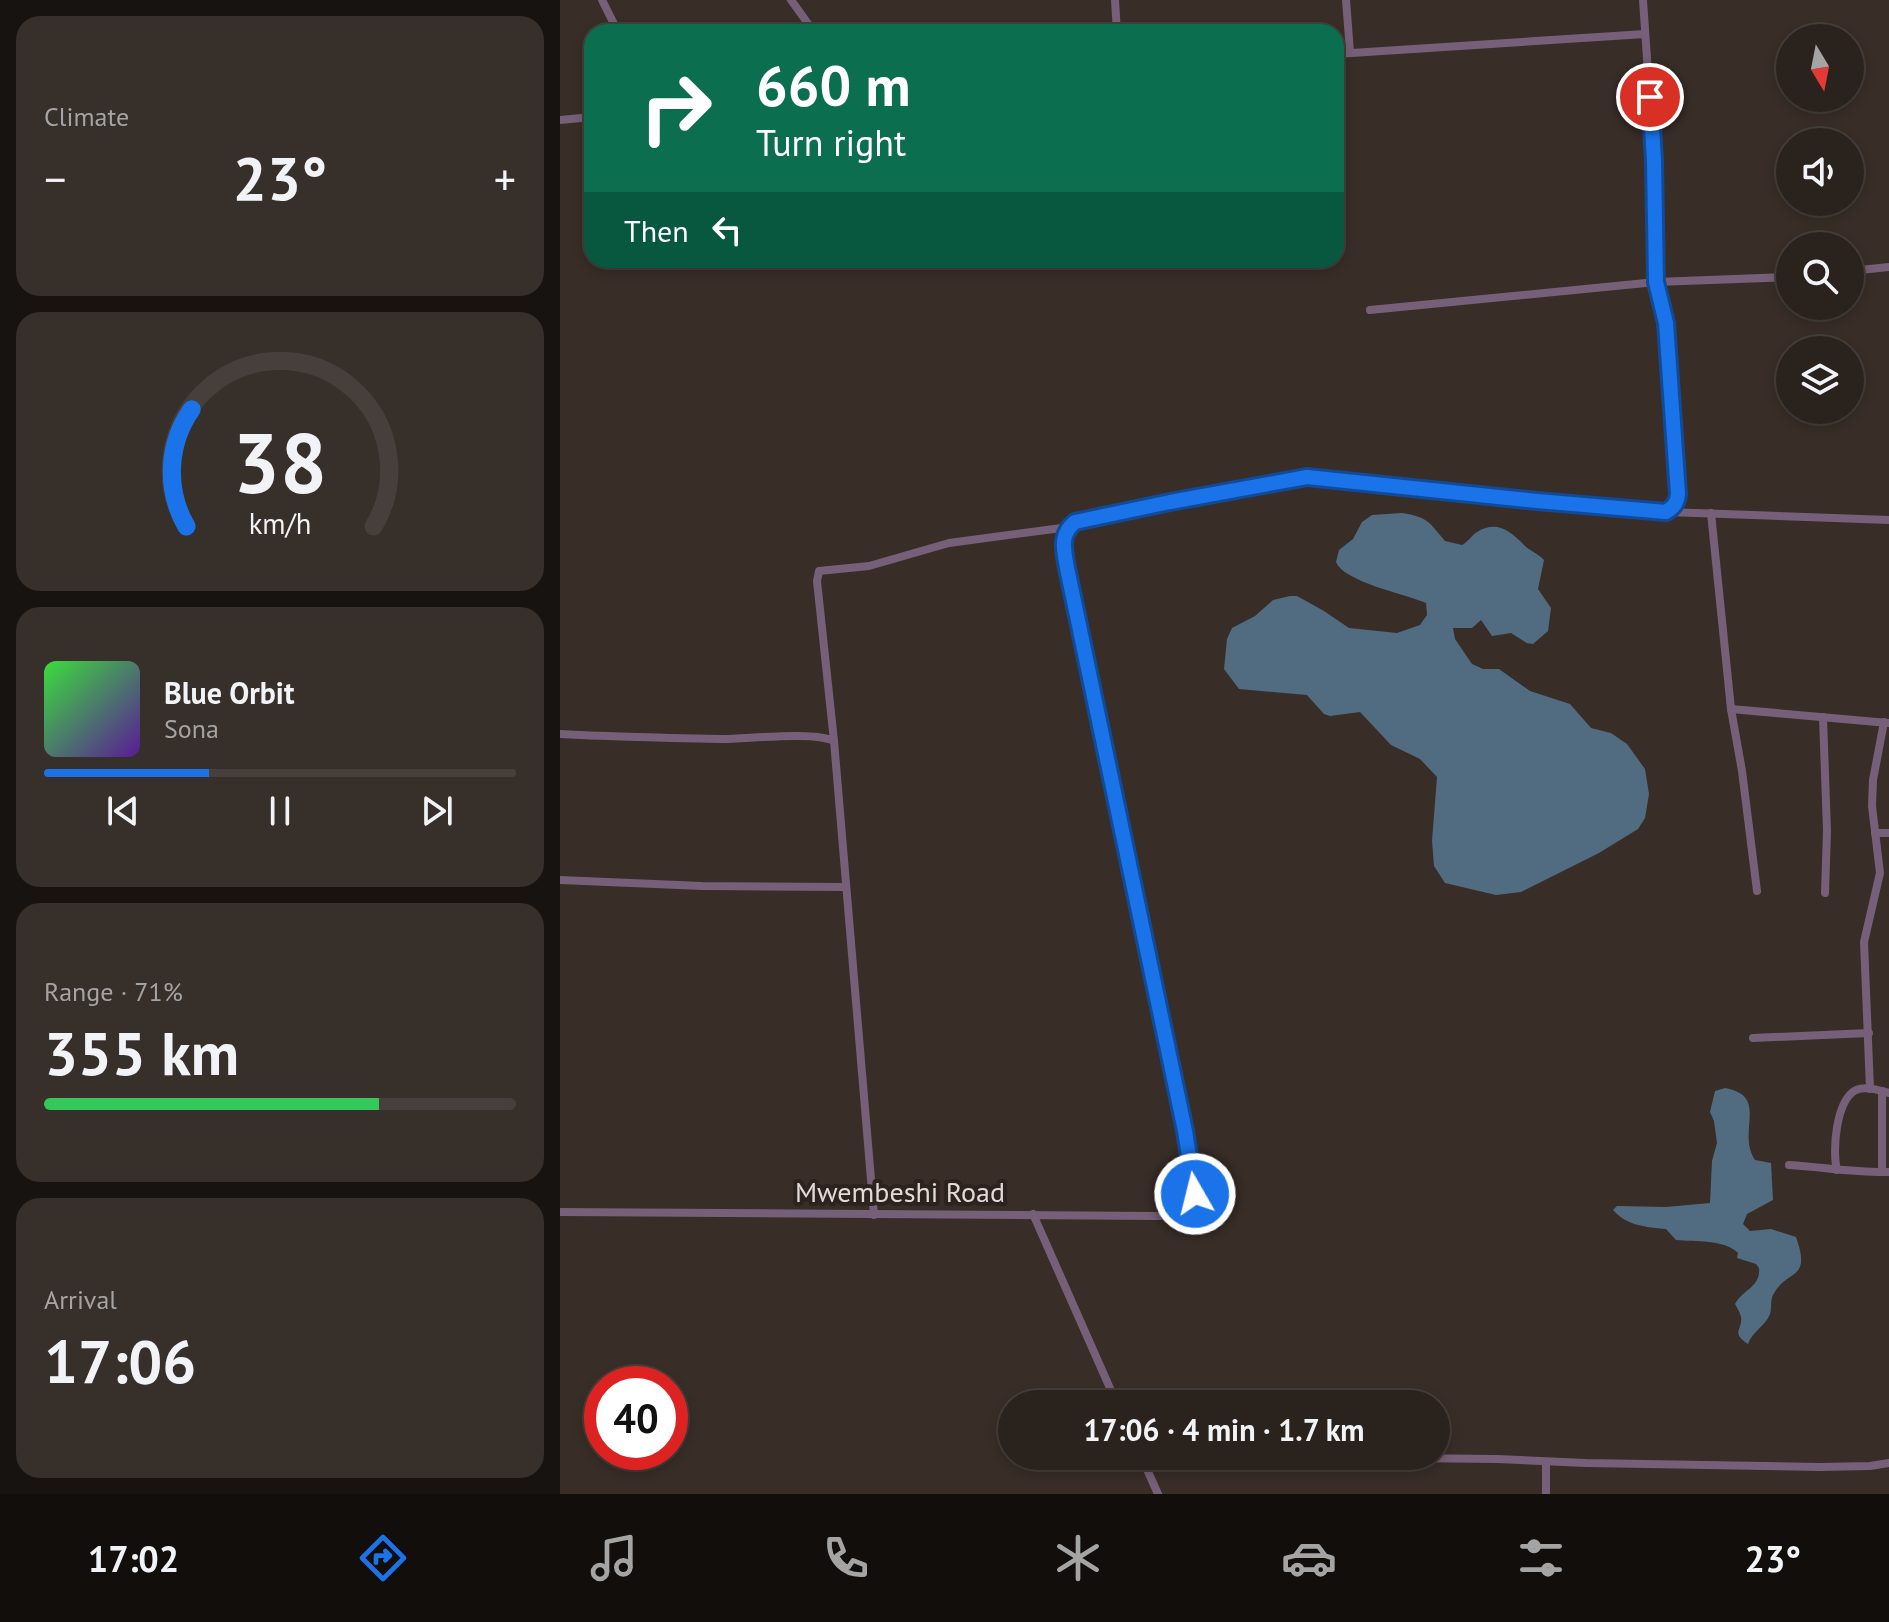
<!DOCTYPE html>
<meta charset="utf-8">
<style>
body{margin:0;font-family:"PT Sans",sans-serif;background:#362f2a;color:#f1f3f6;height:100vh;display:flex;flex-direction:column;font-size:30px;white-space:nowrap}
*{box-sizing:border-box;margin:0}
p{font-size:26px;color:#a5a4a4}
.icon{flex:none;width:44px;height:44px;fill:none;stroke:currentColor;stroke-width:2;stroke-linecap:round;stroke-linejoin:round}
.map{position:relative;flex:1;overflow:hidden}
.drawer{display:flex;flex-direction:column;gap:16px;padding:16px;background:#171310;width:560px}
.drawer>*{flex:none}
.top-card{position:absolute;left:24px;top:24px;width:760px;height:244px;border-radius:24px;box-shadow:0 4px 12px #0003,0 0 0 2px #463f3b;background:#0b6e4f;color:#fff;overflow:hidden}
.needle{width:52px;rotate:170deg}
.fabs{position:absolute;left:1216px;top:24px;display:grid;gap:16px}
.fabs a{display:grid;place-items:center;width:88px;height:88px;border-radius:50%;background:#2a221d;box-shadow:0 4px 12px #0003,0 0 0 2px #463f3b;font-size:40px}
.speed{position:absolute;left:24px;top:1366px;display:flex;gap:16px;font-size:40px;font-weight:700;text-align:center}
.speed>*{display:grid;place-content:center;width:104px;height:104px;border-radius:50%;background:#2a221d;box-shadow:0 4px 12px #0003,0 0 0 2px #463f3b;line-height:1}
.speed .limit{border:12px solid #d22;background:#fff;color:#111}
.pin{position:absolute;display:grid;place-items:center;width:68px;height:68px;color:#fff;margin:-34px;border:4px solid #fff;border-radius:50%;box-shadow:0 2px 8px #0007}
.me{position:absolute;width:88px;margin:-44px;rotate:352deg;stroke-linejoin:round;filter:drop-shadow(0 0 6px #0008)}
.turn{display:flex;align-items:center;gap:28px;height:168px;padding:0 40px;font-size:36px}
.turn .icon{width:104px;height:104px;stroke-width:2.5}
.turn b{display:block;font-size:56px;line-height:68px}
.then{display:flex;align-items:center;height:76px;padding:0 40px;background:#0003;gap:16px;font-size:30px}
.big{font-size:60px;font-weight:800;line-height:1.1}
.drawer .widget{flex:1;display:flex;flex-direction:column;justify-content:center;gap:12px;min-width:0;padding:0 28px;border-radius:24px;background:#362f2a}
.drawer .dial{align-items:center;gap:0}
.dial svg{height:208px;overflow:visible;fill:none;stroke:#463f3b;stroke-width:7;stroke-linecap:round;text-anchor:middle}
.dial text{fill:#f1f3f6;stroke:none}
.song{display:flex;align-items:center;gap:24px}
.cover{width:96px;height:96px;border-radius:12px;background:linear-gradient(135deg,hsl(120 70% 55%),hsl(270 70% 35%))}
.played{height:8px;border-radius:4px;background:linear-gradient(90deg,#1a73e8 35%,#463f3b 35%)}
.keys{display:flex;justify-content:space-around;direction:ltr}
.heat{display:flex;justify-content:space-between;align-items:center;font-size:44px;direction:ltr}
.charge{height:12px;border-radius:6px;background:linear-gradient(90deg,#34c759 71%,#463f3b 0)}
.trip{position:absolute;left:438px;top:1390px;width:452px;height:80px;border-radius:40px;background:#2a221d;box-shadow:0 4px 12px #0003,0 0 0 2px #463f3b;font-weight:800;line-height:80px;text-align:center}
.dock{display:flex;height:128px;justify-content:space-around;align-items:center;background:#110e0c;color:#a5a4a4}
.dock .icon{width:56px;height:56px}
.dock .on{color:#1a73e8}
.dock b{font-size:36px;color:#f1f3f6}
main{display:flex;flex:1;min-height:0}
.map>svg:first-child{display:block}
</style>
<main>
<section class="drawer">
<div class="widget"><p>Climate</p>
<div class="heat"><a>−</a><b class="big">23°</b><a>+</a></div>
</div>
<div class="widget dial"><svg viewBox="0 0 100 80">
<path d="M14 69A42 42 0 1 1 86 69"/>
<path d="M14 69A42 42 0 0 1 16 24" stroke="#1a73e8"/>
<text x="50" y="56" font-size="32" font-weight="700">38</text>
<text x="50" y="72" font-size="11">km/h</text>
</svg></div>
<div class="widget">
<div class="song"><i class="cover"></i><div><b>Blue Orbit</b><p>Sona</p></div></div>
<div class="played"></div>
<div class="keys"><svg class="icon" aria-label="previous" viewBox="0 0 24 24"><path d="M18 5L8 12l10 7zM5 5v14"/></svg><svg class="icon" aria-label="pause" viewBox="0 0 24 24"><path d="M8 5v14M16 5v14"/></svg><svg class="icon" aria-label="next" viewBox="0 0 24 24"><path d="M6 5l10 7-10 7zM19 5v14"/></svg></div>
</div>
<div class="widget"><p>Range · 71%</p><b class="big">355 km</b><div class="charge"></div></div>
<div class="widget"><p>Arrival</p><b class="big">17:06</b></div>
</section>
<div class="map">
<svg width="1329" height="1494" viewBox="0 0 1329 1494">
<rect width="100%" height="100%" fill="#382d27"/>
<g fill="#516c81">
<path d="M842 513C868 517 869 522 885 541L902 545C908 542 911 536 917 532 937 520 950 531 963 544 968 550 977 553 984 560L978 589 991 608 988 631 973 644 967 643 951 633 932 636 921 620 912 628H893L895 639 912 664 923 669H939L970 691 1010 704 1031 728 1051 733 1067 744 1085 769 1089 794 1085 818 1078 829 1039 853 961 892 936 895 885 883 874 866 872 841 877 777 860 759 831 745 800 712 770 716 764 714 747 695 679 689 664 669 667 639 672 628 695 616 713 600 730 596H737L764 611 789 628 837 633 860 625 867 615 866 603C845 594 784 582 776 562L779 550 793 539 802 522 812 515Z"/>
<path d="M1165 1088C1210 1096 1176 1132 1195 1160L1211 1163 1213 1200 1187 1214 1183 1224 1190 1231 1211 1229 1236 1237C1252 1282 1227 1268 1213 1295 1210 1301 1212 1308 1210 1314 1206 1325 1192 1332 1188 1344 1170 1332 1183 1330 1181 1317 1180 1312 1177 1308 1175 1304 1182 1290 1201 1287 1199 1268L1196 1264 1177 1258 1178 1253C1164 1239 1135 1242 1116 1240L1106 1229C1086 1227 1067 1226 1053 1210L1057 1206 1106 1207 1150 1203 1152 1161 1157 1143 1154 1121 1150 1112 1155 1091Z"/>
</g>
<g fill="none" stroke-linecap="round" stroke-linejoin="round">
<g stroke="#765f78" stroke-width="8">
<path d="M42 0 58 32"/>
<path d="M231 0 254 32"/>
<path d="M555 0 557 32"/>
<path d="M786 0 790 52"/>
<path d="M776 54 1085 34"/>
<path d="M0 120 32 117"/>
<path d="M1290 271 1329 267"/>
<path d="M810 310 1096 282 1230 277"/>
<path d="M1107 512 1329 520"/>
<path d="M1151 513 1171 709 1182 771 1197 891"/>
<path d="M1171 709 1328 723"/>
<path d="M1263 717 1267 831 1265 893"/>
<path d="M0 734C54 737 108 738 162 739 188 739 254 731 274 741L314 1215"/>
<path d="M274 741 257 581 259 571 309 566 389 543 509 527"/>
<path d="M1315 833H1329"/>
<path d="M0 880 142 886 285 887"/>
<path d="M1193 1038 1309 1033"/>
<path d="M1310 1089 1304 942 1320 873 1312 806 1313 780 1324 722"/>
<path d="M1229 1165C1263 1167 1295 1173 1329 1172"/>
<path d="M1277 1170C1272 1151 1276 1100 1296 1090 1306 1086 1319 1090 1329 1093"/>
<path d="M1322 1172V1091"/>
<path d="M0 1212 597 1216C624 1214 636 1213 635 1181L507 568C505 550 499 535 515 522L720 480 747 477 1068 509 1106 512 1117 502 1118 494 1106 323 1096 282 1094 160 1083 0"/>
<path d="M473 1214 557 1404"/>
<path d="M581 1456 598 1494"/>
<path d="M669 1456 937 1459 1026 1463 1260 1467 1310 1466 1329 1463"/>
<path d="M986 1494V1462"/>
</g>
</g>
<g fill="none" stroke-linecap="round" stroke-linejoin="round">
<g stroke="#114b97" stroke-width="20">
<path id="route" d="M635 1194 625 1131 507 568C504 550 499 535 515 522L610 502 747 477 977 501 1106 512C1114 507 1117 503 1118 494L1106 323 1096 282 1094 160 1090 97"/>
</g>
<use href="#route" stroke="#1a73e8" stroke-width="14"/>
</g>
<g text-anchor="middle" stroke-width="8" stroke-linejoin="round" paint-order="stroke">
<g font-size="28" fill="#e2dad7" stroke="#2d231e">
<text x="340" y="1202">Mwembeshi Road</text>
</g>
</g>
</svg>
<div class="fabs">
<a><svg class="needle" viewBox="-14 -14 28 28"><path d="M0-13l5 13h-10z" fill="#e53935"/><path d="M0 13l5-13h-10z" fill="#a5a4a4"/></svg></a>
<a><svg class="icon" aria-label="sound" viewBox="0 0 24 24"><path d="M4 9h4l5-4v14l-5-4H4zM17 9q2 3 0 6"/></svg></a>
<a><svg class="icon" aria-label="search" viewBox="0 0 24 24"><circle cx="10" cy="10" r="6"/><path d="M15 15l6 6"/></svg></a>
<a><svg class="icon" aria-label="layers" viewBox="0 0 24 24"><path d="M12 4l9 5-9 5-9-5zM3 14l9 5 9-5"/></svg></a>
</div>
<div class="speed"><div class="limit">40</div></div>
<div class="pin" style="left:1090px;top:97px;background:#d93025"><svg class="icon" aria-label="arrive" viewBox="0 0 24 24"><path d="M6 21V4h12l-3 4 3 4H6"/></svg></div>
<svg class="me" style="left:635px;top:1194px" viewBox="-20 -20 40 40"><circle r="17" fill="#1a73e8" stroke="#fff" stroke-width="3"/><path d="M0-11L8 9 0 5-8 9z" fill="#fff"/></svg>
<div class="trip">17:06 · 4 min · 1.7 km</div>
<div class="top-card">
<div class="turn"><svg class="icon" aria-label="right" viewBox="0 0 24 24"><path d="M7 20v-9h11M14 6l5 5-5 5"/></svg><div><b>660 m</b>Turn right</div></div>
<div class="then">Then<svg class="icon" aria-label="left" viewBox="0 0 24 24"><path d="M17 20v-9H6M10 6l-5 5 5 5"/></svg></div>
</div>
</div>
</main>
<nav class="dock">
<b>17:02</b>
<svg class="icon on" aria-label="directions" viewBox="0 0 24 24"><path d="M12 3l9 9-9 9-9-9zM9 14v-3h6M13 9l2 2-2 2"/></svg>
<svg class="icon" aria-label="music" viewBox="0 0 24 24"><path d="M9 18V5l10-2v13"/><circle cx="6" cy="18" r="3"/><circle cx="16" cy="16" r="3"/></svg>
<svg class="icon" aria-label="phone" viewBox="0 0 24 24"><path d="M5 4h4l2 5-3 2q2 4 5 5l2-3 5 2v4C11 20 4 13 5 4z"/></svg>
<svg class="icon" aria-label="climate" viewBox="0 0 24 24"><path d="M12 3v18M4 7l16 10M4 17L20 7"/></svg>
<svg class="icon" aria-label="car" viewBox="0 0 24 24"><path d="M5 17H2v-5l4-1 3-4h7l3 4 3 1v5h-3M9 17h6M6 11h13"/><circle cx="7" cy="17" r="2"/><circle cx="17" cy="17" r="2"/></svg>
<svg class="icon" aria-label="filters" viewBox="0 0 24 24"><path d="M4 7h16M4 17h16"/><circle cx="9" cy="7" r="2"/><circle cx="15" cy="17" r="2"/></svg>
<b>23°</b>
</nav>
